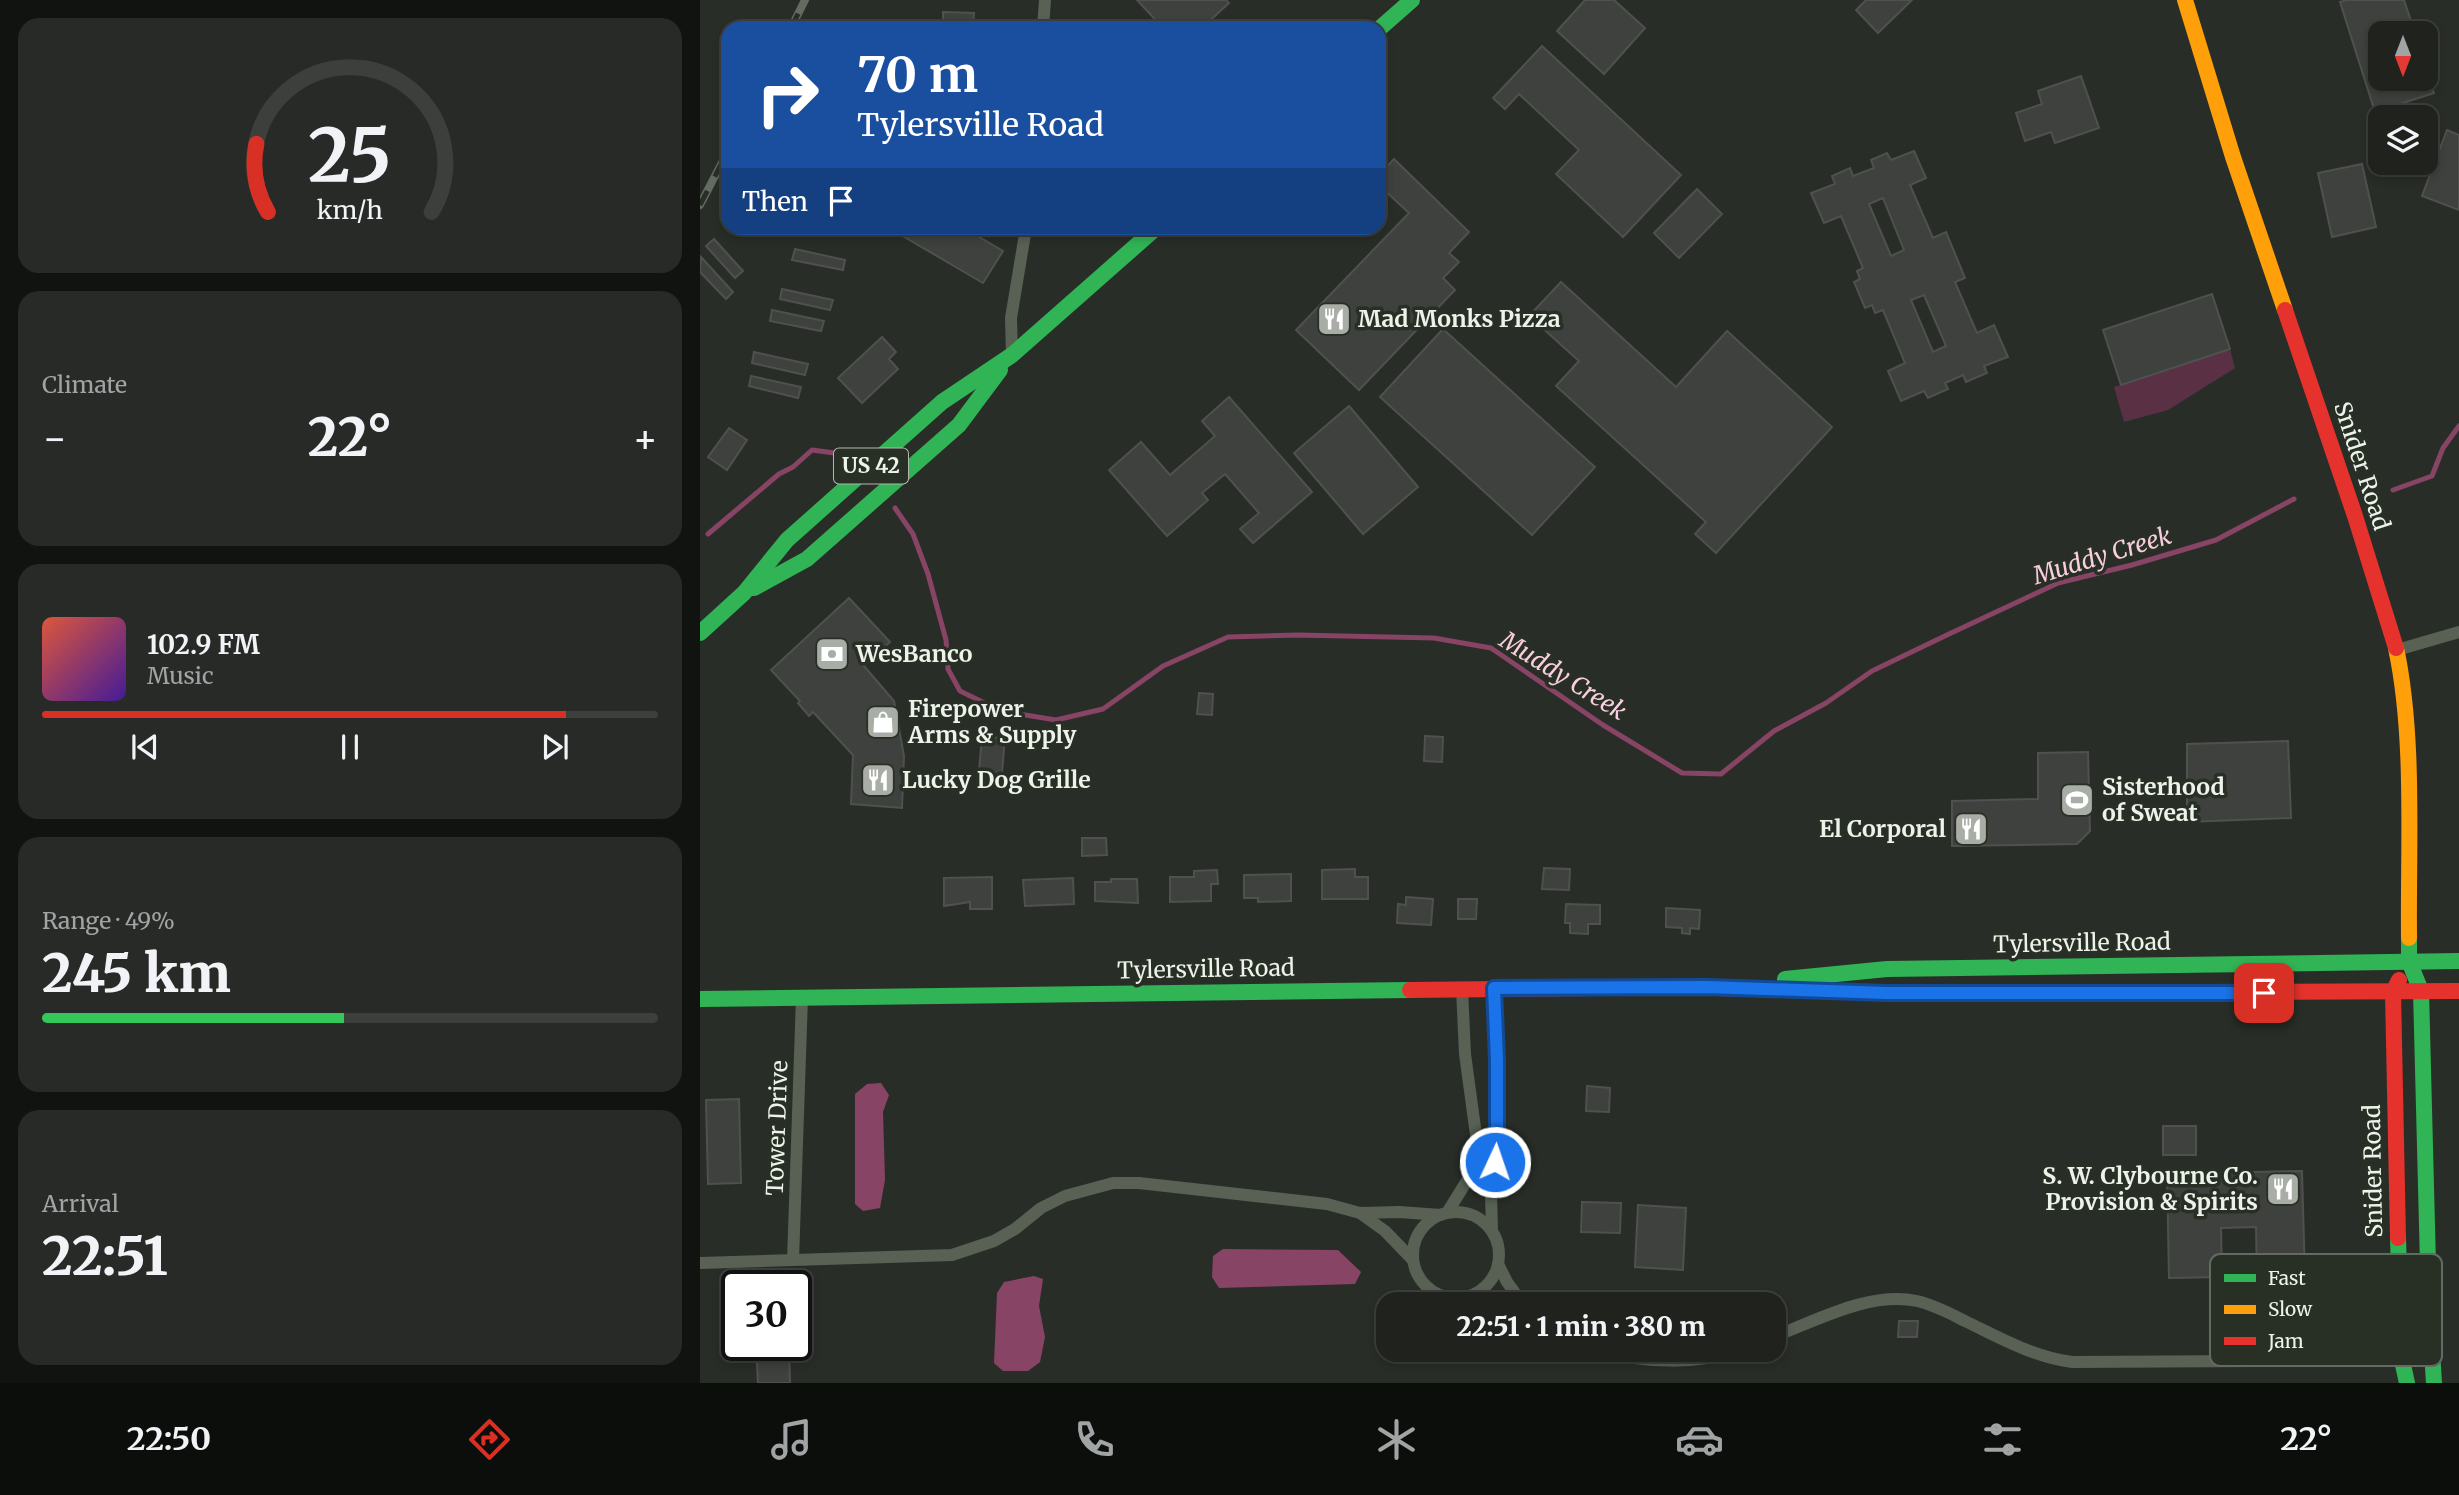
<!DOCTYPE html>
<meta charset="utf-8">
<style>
body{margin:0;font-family:Merriweather,serif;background:#272a26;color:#f1f3f6;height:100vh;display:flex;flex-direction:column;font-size:26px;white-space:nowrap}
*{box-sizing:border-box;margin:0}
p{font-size:23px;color:#a1a4a4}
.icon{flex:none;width:38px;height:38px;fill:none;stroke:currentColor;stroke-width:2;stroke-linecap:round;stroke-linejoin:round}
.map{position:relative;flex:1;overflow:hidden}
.side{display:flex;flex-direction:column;gap:18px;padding:18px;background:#111310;width:700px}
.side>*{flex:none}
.hud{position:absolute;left:21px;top:21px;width:665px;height:214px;border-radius:21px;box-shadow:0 4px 10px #0003,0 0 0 2px #3c3f3b;background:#1a4fa0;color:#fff;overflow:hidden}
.needle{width:46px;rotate:180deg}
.buttons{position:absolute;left:1668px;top:21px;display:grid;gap:14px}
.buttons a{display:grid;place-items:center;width:70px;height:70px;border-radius:14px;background:#1f221d;box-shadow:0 4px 10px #0003,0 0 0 2px #3c3f3b;font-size:35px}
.speed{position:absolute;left:21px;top:1270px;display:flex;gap:14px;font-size:35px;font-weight:700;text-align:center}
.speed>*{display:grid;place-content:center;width:91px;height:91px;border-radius:50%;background:#1f221d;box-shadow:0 4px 10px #0003,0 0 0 2px #3c3f3b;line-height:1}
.speed .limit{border:4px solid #111;border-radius:10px;background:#fff;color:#111}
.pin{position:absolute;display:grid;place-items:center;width:60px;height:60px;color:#fff;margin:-30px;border-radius:14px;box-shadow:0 4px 10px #0006}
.me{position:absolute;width:77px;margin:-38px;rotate:3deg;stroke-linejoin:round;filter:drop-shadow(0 0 5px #0008)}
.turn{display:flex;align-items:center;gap:24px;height:147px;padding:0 21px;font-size:32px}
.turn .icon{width:91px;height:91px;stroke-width:2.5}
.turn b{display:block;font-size:49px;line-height:60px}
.then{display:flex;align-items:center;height:66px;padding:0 21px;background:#0003;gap:14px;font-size:26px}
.big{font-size:52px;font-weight:800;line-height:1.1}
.side .card{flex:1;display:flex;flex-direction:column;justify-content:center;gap:10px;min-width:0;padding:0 24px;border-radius:21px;background:#272a26}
.side .dial{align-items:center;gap:0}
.dial svg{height:182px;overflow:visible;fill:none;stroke:#3c3f3b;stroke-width:7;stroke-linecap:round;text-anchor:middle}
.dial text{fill:#f1f3f6;stroke:none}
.song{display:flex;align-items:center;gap:21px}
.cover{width:84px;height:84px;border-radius:10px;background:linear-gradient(135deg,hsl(10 70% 55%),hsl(260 70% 35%))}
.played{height:7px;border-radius:4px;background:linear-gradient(90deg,#d93025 85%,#3c3f3b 85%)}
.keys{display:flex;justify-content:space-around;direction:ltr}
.heat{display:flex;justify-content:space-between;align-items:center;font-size:38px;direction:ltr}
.charge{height:10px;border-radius:5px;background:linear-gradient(90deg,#34c759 49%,#3c3f3b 0)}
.trip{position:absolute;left:676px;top:1292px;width:410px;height:70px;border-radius:21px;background:#1f221d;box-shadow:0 4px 10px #0003,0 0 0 2px #3c3f3b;font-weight:800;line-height:70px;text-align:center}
.tabs{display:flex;height:112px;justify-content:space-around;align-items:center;background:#0c0e0c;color:#a1a4a4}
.tabs .icon{width:49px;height:49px}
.tabs .active{color:#d93025}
.tabs b{font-size:32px;color:#f1f3f6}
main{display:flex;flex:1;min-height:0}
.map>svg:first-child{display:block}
</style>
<main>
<section class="side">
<div class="card dial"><svg viewBox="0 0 100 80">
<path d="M14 69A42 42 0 1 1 86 69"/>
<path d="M14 69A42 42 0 0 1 9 39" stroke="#d93025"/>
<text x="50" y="56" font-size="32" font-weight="700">25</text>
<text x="50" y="72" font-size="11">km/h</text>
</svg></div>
<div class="card"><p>Climate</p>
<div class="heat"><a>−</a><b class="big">22°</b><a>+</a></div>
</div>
<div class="card">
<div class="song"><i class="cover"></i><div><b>102.9 FM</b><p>Music</p></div></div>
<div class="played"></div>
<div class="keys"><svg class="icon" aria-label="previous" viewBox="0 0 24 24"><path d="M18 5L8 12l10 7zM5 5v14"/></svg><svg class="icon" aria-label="pause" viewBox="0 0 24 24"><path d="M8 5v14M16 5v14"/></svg><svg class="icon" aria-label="next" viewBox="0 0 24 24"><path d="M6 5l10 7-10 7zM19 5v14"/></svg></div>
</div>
<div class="card"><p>Range · 49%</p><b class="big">245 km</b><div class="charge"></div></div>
<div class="card"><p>Arrival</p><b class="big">22:51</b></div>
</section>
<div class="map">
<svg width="1759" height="1383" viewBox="0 0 1759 1383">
<rect width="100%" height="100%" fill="#292d27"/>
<path fill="#593044" d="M1530 349 1535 368 1468 410 1424 422 1414 387Z"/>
<g fill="#874464">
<path d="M181 1083 189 1095 183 1112 185 1180 180 1208 163 1211 155 1204V1094L167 1084Z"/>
<path d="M523 1249 638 1250 661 1272 655 1284 519 1288 512 1277 513 1256Z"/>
<path d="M334 1276 343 1279 339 1306 345 1337 340 1362 328 1371H303L294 1363 297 1293 304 1282Z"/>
</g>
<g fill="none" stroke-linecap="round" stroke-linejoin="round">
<g stroke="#874464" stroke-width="5">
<path d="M1693 490 1732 476 1743 448 1759 426"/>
<path d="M195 508 213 534 228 574 246 640 248 669 260 691 301 711 356 720 403 709 463 666 528 637 597 635 734 638 791 648 903 725 982 773 1021 774 1074 731 1126 703 1172 671 1249 634 1358 583 1432 565 1516 540 1594 499"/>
<path d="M8 534 79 474 93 467 112 450 142 454"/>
</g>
</g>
<g fill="#3e413d" stroke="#4e514d" stroke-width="2" fill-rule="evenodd">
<path d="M437 0H526L529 3 502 28H463Z"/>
<path d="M885 0H914L945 28 904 74 857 31Z"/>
<path d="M1166 0H1212L1178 33 1156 10Z"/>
<path d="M1647 0H1704L1715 33H1680V79H1726V66L1734 93 1675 112 1640 2Z"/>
<path d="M243 12 274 13 273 28H243Z"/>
<path d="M842 46 981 175 923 237 856 174 879 150 819 94 805 109 793 98Z"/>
<path d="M1381 76 1399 128 1355 143 1351 132 1325 141 1316 113 1342 104 1338 91Z"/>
<path d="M1747 130 1759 135V210L1722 196Z"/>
<path d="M1214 151 1226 178 1210 185 1233 238 1246 232 1265 278 1255 282 1277 333 1294 325 1308 357 1284 366 1287 373 1266 382 1263 375 1245 383 1248 389 1228 398 1224 391 1201 401 1188 371 1205 363 1183 310 1175 313 1172 305 1165 308 1154 282 1160 279 1157 271 1163 268 1141 216 1124 223 1111 193 1135 184 1132 176 1150 168 1153 176 1174 168 1171 160 1187 153 1191 160ZM1183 198 1204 250 1191 256 1169 204ZM1224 295 1246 346 1233 352 1211 300Z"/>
<path d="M694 159 769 232 749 253 759 262 743 278 755 290 659 390 596 330 709 213 679 185V175Z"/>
<path d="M1662 164 1676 227 1632 237 1618 173Z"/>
<path d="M997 189 1022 214 979 258 954 233Z"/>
<path d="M189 228H231L241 234 245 228H264L303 251 283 283Z"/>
<path d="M14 239 43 271 35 278 6 246Z"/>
<path d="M95 249 145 260 143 270 92 260Z"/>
<path d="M1 257 33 292 26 299 0 272Z"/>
<path d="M861 282 976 387 1027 331 1132 427 1016 553 995 534 1006 522 856 386 879 361 829 316Z"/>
<path d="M82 289 133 300 130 310 80 299Z"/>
<path d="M1512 294 1530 349 1421 385 1403 330Z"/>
<path d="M72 310 124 321 121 331 70 321Z"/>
<path d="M743 329 895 467 832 535 680 397Z"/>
<path d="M182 337 196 352 189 359 198 369 162 403 138 378Z"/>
<path d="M54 352 108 364 105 375 52 363Z"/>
<path d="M51 376 101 387 98 398 49 386Z"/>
<path d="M529 397 612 492 553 543 540 529 559 513 525 474 502 493 508 500 467 536 409 470 441 442 470 475 515 436 502 421Z"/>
<path d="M649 406 718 487 663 534 594 453Z"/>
<path d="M29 428 47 440 27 470 8 457Z"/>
<path d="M149 598 190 642 164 666 194 701 204 756 202 808 151 804 153 755 113 712 109 716 98 703 100 701 71 670Z"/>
<path d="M499 693 513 694 512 715 497 714Z"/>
<path d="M282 736 305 738 302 773 279 771Z"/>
<path d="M725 736 743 737 742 762 724 761Z"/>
<path d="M1588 741 1591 818 1487 822V744Z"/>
<path d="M1388 752 1390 831 1377 844 1252 846V801L1338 799V753Z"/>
<path d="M382 838H406L407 855 382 856Z"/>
<path d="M844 868 870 869 869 890 842 889Z"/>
<path d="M655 869V877H668V899H622V870Z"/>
<path d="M517 870 518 884H511V901L470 902V877H494V871Z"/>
<path d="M591 874V901L558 902V898H544V875Z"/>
<path d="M292 877V909H270V902L244 906V878Z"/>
<path d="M373 878 374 904 325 906 323 880Z"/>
<path d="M411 879H437L438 903 395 901V882H411Z"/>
<path d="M706 897 733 899 731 925 697 923 698 904 706 905Z"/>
<path d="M758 899H777L776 919H758Z"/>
<path d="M866 904 900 905V924H888V934L870 933V923H865Z"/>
<path d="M966 908 1000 910 999 929 990 928V934L982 933V928L966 927Z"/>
<path d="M887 1086 910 1088 909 1112 886 1111Z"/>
<path d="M39 1099 41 1183 8 1184 6 1100Z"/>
<rect x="1463" y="1126" width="33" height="29"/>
<path d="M1602 1171 1605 1278 1557 1279 1556 1227 1521 1228 1522 1277 1469 1278 1467 1174Z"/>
<path d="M882 1202 921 1203 920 1233 881 1232Z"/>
<path d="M938 1205 986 1208 983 1270 935 1267Z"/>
<path d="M1199 1321H1218L1217 1337H1198Z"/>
<path d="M56 1346H89L90 1383H58Z"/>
</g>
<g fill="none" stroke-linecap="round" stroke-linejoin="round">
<g stroke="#586154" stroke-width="12">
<path d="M343 28 345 0"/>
<path d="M312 355 311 318 326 228"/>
<path d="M1697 650 1759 632"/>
<circle cx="756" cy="1255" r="43"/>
<path d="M660 1213 685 1231 713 1260"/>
<path d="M747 1213 768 1179 774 1158 776 1135 765 1054 762 989"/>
<path d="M792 1231 791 1193 797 1147 794 988"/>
<path d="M93 1260 102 997"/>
<path d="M0 1263 252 1255 294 1241 315 1229 341 1208 365 1196 413 1183H439L627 1204 660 1213 699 1212 741 1215"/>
<path d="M798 1264 807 1282 823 1304"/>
<path d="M770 1296 787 1304"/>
<path d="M1073 1337C1116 1321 1169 1291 1217 1301 1235 1305 1251 1314 1267 1322 1302 1339 1334 1357 1372 1362L1555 1361"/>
<path d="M898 1349C942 1364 998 1365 1042 1349"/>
</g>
<g stroke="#30b455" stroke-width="16">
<path d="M679 29 712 0"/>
<path d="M54 588 107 559 259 425 300 370"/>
<path d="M0 633 44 593 87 540 242 402 312 355 456 228"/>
<path d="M1709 938V961L1721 991 1729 1303 1734 1383"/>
<path d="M1085 979 1187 969 1759 961"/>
<path d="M1056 989 1187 993 1500 992"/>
<path d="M0 999 710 990"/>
<path d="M1698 1238 1702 1360 1707 1383"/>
</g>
<g stroke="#ff9f0a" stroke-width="16">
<path d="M1485 0 1533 157 1585 310"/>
<path d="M1696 648C1715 737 1708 846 1709 938"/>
</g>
<g stroke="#e5322d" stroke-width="16">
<path d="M1585 310 1655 516 1696 648"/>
<path d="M710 990 982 987 1056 989"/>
<path d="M1500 992 1759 991"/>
<path d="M1698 1238 1693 992 1699 980"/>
</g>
<g stroke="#646b61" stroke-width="8">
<g id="rail">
<path d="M91 28 105 0"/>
<path d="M0 205 28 151"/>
</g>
</g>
<use href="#rail" stroke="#282f25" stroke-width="5" stroke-dasharray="16" stroke-linecap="butt"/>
</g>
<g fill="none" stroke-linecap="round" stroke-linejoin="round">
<g stroke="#114b97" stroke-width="18">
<path id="route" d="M795 1162 797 1147V1060L794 988 1007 987 1187 993H1564"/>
</g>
<use href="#route" stroke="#1a73e8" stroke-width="12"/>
</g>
<defs>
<g id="restaurant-square" transform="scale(1.75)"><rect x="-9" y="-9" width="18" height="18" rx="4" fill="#a8ada6" stroke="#282f25"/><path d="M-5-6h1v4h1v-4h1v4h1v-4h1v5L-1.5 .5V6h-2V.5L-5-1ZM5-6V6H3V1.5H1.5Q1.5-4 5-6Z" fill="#fff"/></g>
<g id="bank-square" transform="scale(1.75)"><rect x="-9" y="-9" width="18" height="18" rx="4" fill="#a8ada6" stroke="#282f25"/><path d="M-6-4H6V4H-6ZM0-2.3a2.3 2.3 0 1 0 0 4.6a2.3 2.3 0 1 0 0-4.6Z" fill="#fff"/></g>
<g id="shop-square" transform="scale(1.75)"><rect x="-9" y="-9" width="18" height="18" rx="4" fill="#a8ada6" stroke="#282f25"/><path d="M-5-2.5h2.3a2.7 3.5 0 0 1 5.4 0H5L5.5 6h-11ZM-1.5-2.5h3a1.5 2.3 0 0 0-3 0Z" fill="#fff"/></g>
<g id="stadium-square" transform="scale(1.75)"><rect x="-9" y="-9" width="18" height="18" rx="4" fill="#a8ada6" stroke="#282f25"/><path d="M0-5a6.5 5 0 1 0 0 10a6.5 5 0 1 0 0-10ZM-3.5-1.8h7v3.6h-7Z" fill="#fff"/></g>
</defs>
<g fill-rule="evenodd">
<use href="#restaurant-square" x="634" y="319"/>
<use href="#bank-square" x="132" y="654"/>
<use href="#shop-square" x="183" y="722"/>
<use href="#restaurant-square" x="178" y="780"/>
<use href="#stadium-square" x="1377" y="800"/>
<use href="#restaurant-square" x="1271" y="829"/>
<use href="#restaurant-square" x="1583" y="1189"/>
</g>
<g text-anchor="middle" stroke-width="7" stroke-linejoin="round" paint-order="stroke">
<rect fill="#282f25" stroke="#b2b8b0" stroke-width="2" x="134" y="448.5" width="74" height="35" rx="5"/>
<g font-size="21" font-weight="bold" fill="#edf2eb">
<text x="171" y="473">US 42</text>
</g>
<g font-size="23" font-weight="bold" fill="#edf2eb" stroke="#282f25" text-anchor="start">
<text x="658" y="327">Mad Monks Pizza</text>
<text x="156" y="662">WesBanco</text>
<text x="208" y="717">Firepower<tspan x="208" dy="26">Arms &amp; Supply</tspan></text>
<text x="202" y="788">Lucky Dog Grille</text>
<text x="1402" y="795">Sisterhood<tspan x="1402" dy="26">of Sweat</tspan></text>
<text x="1246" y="837" text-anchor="end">El Corporal</text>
<text x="1558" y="1184" text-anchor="end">S. W. Clybourne Co.<tspan x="1558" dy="26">Provision &amp; Spirits</tspan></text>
</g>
<g font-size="23" fill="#edf2eb" stroke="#282f25">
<text transform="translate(1662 466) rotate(72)" y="8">Snider Road</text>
<text transform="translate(1382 943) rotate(-1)" y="8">Tylersville Road</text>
<text transform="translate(506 969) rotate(-1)" y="8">Tylersville Road</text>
<text transform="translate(77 1128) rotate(-88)" y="8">Tower Drive</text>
<text transform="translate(1673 1171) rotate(-91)" y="8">Snider Road</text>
</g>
<g font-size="24" font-style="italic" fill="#facde0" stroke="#282f25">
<text transform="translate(1402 556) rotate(-17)" y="8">Muddy Creek</text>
<text transform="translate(863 676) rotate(32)" y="8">Muddy Creek</text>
</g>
</g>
<rect x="1510" y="1254" width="232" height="112" rx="10" fill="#282f25" stroke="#636a60" stroke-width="2"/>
<rect x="1524" y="1274" width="32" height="8" fill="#30b455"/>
<rect x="1524" y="1305" width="32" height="9" fill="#ff9f0a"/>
<rect x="1524" y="1337" width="32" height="8" fill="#e5322d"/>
<g font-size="19" fill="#edf2eb">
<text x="1568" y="1285">Fast</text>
<text x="1568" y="1316">Slow</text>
<text x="1568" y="1348">Jam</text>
</g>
</svg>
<div class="buttons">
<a><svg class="needle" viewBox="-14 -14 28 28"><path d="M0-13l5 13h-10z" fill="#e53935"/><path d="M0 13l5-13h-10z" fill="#a1a4a4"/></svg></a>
<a><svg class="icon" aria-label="layers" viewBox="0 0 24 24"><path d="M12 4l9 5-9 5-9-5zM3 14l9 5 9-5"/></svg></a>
</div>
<div class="speed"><div class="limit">30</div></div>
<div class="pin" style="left:1564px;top:993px;background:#d93025"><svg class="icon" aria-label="arrive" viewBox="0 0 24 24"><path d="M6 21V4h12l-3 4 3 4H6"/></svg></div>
<svg class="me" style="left:795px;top:1162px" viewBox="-20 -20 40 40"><circle r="17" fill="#1a73e8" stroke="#fff" stroke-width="3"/><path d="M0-11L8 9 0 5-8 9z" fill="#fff"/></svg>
<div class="trip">22:51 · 1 min · 380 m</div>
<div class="hud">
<div class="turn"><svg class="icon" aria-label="right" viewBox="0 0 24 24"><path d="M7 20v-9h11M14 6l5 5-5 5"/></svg><div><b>70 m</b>Tylersville Road</div></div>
<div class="then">Then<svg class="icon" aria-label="arrive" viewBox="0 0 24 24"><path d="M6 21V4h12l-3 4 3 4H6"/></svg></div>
</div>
</div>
</main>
<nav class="tabs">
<b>22:50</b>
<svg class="icon active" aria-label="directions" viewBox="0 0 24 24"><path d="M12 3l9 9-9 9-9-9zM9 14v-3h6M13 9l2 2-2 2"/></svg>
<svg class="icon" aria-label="music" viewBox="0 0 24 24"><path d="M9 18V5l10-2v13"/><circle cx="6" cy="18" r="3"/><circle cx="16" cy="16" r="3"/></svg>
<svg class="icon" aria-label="phone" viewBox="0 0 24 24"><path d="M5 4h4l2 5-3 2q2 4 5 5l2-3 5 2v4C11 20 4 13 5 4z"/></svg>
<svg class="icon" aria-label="climate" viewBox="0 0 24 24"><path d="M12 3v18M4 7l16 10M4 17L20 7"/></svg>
<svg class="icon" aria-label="car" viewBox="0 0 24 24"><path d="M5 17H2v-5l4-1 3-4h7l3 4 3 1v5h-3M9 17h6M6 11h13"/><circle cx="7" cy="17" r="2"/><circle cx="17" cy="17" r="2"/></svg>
<svg class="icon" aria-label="filters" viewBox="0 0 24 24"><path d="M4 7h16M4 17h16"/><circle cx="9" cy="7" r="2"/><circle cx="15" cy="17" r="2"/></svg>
<b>22°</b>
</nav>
